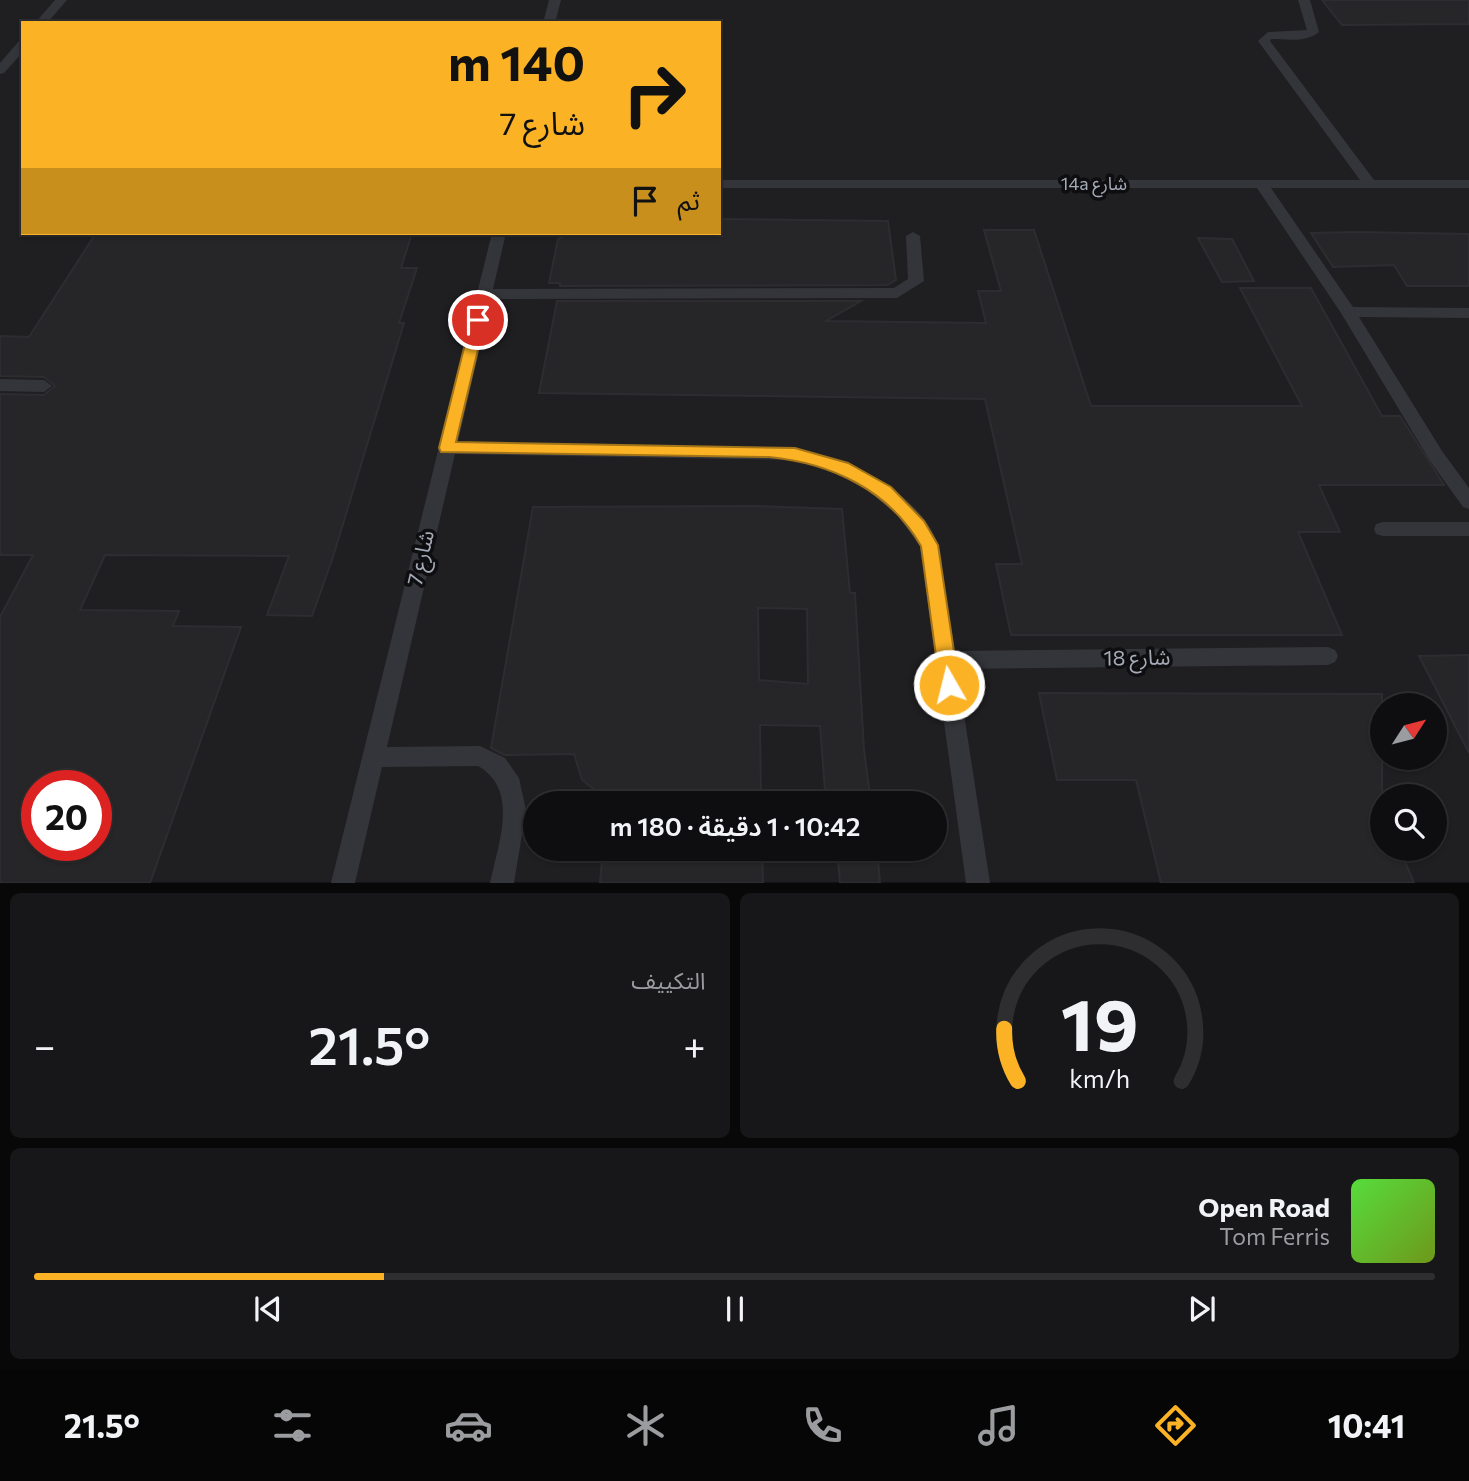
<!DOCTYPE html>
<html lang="ar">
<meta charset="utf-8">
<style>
body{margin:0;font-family:Commissioner,"Noto Sans Arabic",sans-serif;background:#171719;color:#f1f3f6;direction:rtl;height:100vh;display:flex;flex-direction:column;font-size:26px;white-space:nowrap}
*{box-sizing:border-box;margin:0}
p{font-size:23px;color:#9b9c9f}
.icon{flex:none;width:38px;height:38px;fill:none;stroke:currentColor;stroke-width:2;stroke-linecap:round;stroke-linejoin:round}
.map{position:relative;height:883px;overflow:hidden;direction:ltr}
.drawer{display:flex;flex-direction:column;gap:10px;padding:10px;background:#080809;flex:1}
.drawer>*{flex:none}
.top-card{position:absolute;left:21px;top:21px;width:700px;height:214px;border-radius:0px;box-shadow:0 2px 5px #0004,0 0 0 2px #2e2e30;direction:rtl;background:#fbb325;color:#111;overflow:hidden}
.needle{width:46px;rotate:54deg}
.tools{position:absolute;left:1370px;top:693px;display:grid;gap:14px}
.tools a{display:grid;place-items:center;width:77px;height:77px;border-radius:50%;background:#0e0e10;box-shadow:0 2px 5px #0004,0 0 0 2px #2e2e30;font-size:35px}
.speed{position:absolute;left:21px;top:770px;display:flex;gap:14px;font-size:35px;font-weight:700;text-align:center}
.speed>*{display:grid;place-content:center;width:91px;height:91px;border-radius:50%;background:#0e0e10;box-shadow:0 2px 5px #0004,0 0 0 2px #2e2e30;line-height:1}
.speed .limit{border:10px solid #d22;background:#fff;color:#111}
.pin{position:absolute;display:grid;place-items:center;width:60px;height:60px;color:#fff;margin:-30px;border:4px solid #fff;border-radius:50%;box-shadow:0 2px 7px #0007}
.me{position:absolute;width:77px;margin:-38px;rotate:352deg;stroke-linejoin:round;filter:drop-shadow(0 0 5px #0008)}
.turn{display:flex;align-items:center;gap:24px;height:147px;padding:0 21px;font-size:32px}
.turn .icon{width:91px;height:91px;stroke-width:2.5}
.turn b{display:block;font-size:49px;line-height:60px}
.then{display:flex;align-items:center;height:66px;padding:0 21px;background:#0003;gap:14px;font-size:26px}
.big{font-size:52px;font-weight:600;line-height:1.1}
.drawer .card{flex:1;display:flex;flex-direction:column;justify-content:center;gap:10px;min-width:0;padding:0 24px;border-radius:10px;background:#171719}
.drawer .dial{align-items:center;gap:0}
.dial svg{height:182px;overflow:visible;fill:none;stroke:#2e2e30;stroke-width:7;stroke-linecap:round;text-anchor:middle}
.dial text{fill:#f1f3f6;stroke:none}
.song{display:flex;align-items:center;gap:21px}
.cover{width:84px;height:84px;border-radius:10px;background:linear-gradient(135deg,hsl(110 70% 55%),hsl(80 70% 35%))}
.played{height:7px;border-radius:4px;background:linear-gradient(90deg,#fbb325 25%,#2e2e30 25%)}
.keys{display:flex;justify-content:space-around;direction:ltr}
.heat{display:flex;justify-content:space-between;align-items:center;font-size:38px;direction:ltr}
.drawer .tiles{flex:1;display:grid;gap:10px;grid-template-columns:1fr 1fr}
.card:last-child{grid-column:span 2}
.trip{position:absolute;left:523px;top:791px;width:424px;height:70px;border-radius:35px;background:#0e0e10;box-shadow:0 2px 5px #0004,0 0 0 2px #2e2e30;font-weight:600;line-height:70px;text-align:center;direction:rtl}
.menu{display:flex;height:112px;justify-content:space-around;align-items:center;background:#060606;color:#9b9c9f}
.menu .icon{width:49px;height:49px}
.menu .on{color:#fbb325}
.menu b{font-size:32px;color:#f1f3f6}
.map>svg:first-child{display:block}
</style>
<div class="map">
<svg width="1469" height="883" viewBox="0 0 1469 883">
<rect width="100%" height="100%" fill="#131315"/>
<path fill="#1f1f22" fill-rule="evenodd" d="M0 0H1469V882H0ZM23 23H719V233H23ZM1382 705H1435V758H1382ZM37 786H96V845H37ZM1382 796H1435V849H1382ZM536 803H934V849H536Z"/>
<g fill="#262629" stroke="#2d2d31" stroke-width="2" fill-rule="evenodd">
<path d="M1322 0H1469V24L1342 25Z"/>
<path d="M719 219 888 221 896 280 887 285 560 286V283H549L558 239 570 233H719Z"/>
<path d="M984 230H1034L1091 406H1302L1240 288H1311L1382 416H1400L1444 485H1319L1340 532H1298L1342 635H1011L996 564H1022L985 399 539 393 557 301H861L826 321 986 323 978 291H1001Z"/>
<path d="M1357 232 1469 234V286H1407L1394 265 1333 267 1311 233Z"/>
<path d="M96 233H412L401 268H417L399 323H404L333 557 312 616 267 615 289 556 105 555 80 610 179 611 173 626 241 627 150 883H0V617L33 555H0V394L44 395 55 386 44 377 0 376V336L29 337ZM37 786H96V845H37Z"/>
<path d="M1198 238 1232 239 1254 281 1222 282Z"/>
<path d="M756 506 842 509 850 593H855L864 750 871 803H826L820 726 760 725 761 803H607L608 800 582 780 574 754 504 755 491 748 533 507ZM758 608 807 609 808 684 759 680Z"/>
<path d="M1469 655V753L1419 656Z"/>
<path d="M1039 693 1382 694V849H1400L1414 883H1161L1136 780H1057Z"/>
<path d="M603 849H762L763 883H600Z"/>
<path d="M837 849H877L880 883H840Z"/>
</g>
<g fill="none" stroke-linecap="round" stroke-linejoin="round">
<g fill="#34353a" fill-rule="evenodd">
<path d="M55 0H67L47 23H35Z"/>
<path d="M549 0H561L555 23H543Z"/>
<path d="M1298 0H1310L1319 32C1305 43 1288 39 1271 39L1270 41 1374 180H1469V188H1271L1353 307 1469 308V318L1359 317 1442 451 1469 488V509L1463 507 1430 461 1341 313 1257 188H719V180H1360L1258 41 1268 32 1307 30Z"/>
<path d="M19 41H23V52L4 73 0 74V63Z"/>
<path d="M913 232 920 236 924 281 897 298 491 299 458 442 795 448C847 461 918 489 938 544 942 554 942 566 943 576 947 601 951 626 955 651L1328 647 1335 650 1338 656 1335 662 1328 665 957 669 990 883H966L920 546 897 515 866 489 830 471 795 460 455 454 387 747 480 746 505 758 519 778 526 810 514 883H490C498 844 520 790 478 766L382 767 355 883H331L492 233H506L493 289 894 288 908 279 906 236Z"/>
<path d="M0 379 44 380 52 386 44 392 0 391Z"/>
<path d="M1383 522H1469V536H1383L1376 534 1374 529 1376 524Z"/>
</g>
</g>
<path fill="#fbb325" stroke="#a37418" stroke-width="2" d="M478 315 485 320 456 442 795 448 848 463 891 487 924 521 938 545 959 685 956 691H943L940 685 921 546C889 490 831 463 769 457L441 452 439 448 471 320Z"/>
<g text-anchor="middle" stroke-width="7" stroke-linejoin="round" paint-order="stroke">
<g font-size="18" fill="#a4aab6" stroke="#0e0e10">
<text x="1094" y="190">14a شارع</text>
</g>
<g font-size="21" fill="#a4aab6" stroke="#0e0e10">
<text transform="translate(421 558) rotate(-77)" y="7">شارع 7</text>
<text transform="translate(1137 658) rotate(-1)" y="7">شارع 18</text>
</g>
</g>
</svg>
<div class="tools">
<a><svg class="needle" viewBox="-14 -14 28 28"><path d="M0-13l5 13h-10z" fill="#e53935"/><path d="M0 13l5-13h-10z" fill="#9b9c9f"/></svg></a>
<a><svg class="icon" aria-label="search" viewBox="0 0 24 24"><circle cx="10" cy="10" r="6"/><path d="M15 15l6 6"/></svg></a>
</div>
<div class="speed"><div class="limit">20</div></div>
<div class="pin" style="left:478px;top:320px;background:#d93025"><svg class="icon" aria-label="arrive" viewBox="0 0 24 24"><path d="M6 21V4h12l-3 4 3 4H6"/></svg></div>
<svg class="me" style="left:949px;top:685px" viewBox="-20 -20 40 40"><circle r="17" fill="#fbb325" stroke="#fff" stroke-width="3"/><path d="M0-11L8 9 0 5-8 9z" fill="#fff"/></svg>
<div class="trip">10:42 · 1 دقيقة · 180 m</div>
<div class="top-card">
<div class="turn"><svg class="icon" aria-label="right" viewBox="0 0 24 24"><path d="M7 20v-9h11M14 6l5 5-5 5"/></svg><div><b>140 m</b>شارع 7</div></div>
<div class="then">ثم<svg class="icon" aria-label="arrive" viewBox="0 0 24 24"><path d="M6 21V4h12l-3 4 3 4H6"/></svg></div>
</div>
</div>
<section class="drawer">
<div class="tiles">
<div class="card dial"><svg viewBox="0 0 100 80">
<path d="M14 69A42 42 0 1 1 86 69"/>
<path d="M14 69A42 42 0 0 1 8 46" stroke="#fbb325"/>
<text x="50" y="56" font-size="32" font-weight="700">19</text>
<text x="50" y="72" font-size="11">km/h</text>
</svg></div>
<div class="card"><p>التكييف</p>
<div class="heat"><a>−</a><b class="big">21.5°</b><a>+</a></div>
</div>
<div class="card">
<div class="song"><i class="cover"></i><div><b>Open Road</b><p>Tom Ferris</p></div></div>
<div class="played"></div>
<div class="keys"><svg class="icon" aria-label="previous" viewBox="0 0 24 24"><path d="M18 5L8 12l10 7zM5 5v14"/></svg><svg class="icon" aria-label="pause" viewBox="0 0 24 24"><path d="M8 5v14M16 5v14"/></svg><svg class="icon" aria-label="next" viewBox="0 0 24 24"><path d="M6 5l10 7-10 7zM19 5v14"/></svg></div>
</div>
</div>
</section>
<nav class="menu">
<b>10:41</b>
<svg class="icon on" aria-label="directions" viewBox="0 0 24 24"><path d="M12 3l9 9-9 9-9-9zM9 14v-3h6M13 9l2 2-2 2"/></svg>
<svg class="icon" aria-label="music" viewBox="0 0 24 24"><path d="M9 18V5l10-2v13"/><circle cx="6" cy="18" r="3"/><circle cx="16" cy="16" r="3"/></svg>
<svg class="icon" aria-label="phone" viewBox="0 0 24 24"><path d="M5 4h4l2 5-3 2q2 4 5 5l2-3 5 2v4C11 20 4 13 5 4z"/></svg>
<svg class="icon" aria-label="climate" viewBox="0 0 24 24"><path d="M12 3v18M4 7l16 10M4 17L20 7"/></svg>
<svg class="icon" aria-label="car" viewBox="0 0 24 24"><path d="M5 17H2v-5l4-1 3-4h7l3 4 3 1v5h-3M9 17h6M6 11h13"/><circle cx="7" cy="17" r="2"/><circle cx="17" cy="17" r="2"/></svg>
<svg class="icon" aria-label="filters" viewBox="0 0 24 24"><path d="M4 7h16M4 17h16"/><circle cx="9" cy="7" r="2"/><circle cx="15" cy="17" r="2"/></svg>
<b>21.5°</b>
</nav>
